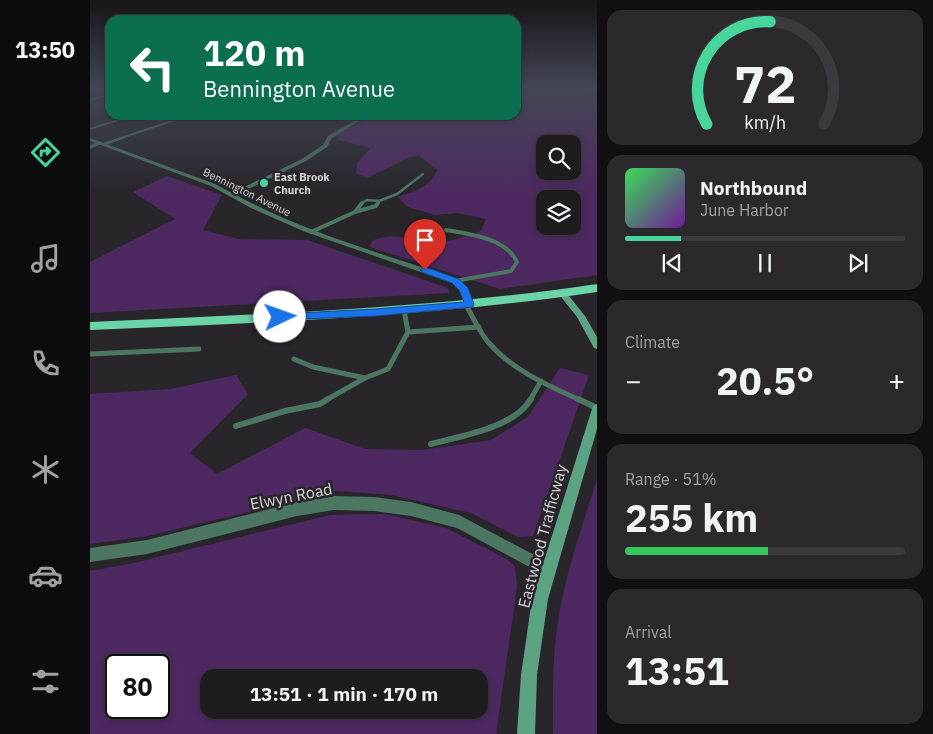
<!DOCTYPE html>
<meta charset="utf-8">
<style>
body{margin:0;font-family:"IBM Plex Sans",sans-serif;background:#2c292d;color:#f1f3f6;height:100vh;display:flex;flex-direction:column;font-size:19px;white-space:nowrap}
*{box-sizing:border-box;margin:0}
p{font-size:16px;color:#a1a1a5}
.icon{flex:none;width:28px;height:28px;fill:none;stroke:currentColor;stroke-width:2;stroke-linecap:round;stroke-linejoin:round}
.map{position:relative;flex:1;overflow:hidden}
.sheet{display:flex;flex-direction:column;gap:10px;padding:10px;background:#110f12;width:336px}
.sheet>*{flex:none}
.hud{position:absolute;left:15px;top:15px;width:416px;height:105px;border-radius:15px;box-shadow:0 2px 8px #0003,0 0 0 1px #3c3a3e;background:#0b6e4f;color:#fff;overflow:hidden}
.tools{position:absolute;left:446px;top:135px;display:grid;gap:10px}
.tools a{display:grid;place-items:center;width:45px;height:45px;border-radius:10px;background:#1f1c20;box-shadow:0 2px 8px #0003,0 0 0 1px #3c3a3e;font-size:25px}
.speed{position:absolute;left:15px;top:654px;display:flex;gap:10px;font-size:25px;font-weight:700;text-align:center}
.speed>*{display:grid;place-content:center;width:65px;height:65px;border-radius:50%;background:#1f1c20;box-shadow:0 2px 8px #0003,0 0 0 1px #3c3a3e;line-height:1}
.speed .limit{border:2px solid #111;border-radius:8px;background:#fff;color:#111}
.pin{position:absolute;display:grid;place-items:center;width:42px;height:42px;color:#fff;margin:-51px -21px;border-radius:50% 50% 50% 0;rotate:-45deg;box-shadow:0 0 5px #0007}
.pin .icon{rotate:45deg}
.me{position:absolute;width:55px;margin:-28px;rotate:87deg;stroke-linejoin:round;filter:drop-shadow(0 0 4px #0008)}
.turn{display:flex;align-items:center;gap:18px;height:105px;padding:0 15px;font-size:22px}
.turn .icon{width:65px;height:65px;stroke-width:2.5}
.turn b{display:block;font-size:35px;line-height:42px}
.big{font-size:38px;font-weight:700;line-height:1.1}
.sheet .tile{flex:1;display:flex;flex-direction:column;justify-content:center;gap:8px;min-width:0;padding:0 18px;border-radius:15px;background:#2c292d}
.sheet .dial{align-items:center;gap:0}
.dial svg{height:130px;overflow:visible;fill:none;stroke:#3c3a3e;stroke-width:7;stroke-linecap:round;text-anchor:middle}
.dial text{fill:#f1f3f6;stroke:none}
.song{display:flex;align-items:center;gap:15px}
.cover{width:60px;height:60px;border-radius:8px;background:linear-gradient(135deg,hsl(130 70% 55%),hsl(280 70% 35%))}
.played{height:5px;border-radius:2px;background:linear-gradient(90deg,#48d49d 20%,#3c3a3e 20%)}
.keys{display:flex;justify-content:space-around;direction:ltr}
.heat{display:flex;justify-content:space-between;align-items:center;font-size:28px;direction:ltr}
.charge{height:8px;border-radius:4px;background:linear-gradient(90deg,#34c759 51%,#3c3a3e 0)}
.trip{position:absolute;left:110px;top:669px;width:288px;height:50px;border-radius:15px;background:#1f1c20;box-shadow:0 2px 8px #0003,0 0 0 1px #3c3a3e;font-weight:700;line-height:50px;text-align:center}
main{display:flex;flex:1;min-height:0}
.tab-bar{display:flex;flex-direction:column;width:90px;justify-content:space-around;align-items:center;background:#0c0b0d;color:#a1a1a5}
.tab-bar .icon{width:35px;height:35px}
.tab-bar .active{color:#48d49d}
.tab-bar b{font-size:22px;color:#f1f3f6}
.map>svg:first-child{display:block}
</style>
<main>
<nav class="tab-bar">
<b>13:50</b>
<svg class="icon active" aria-label="directions" viewBox="0 0 24 24"><path d="M12 3l9 9-9 9-9-9zM9 14v-3h6M13 9l2 2-2 2"/></svg>
<svg class="icon" aria-label="music" viewBox="0 0 24 24"><path d="M9 18V5l10-2v13"/><circle cx="6" cy="18" r="3"/><circle cx="16" cy="16" r="3"/></svg>
<svg class="icon" aria-label="phone" viewBox="0 0 24 24"><path d="M5 4h4l2 5-3 2q2 4 5 5l2-3 5 2v4C11 20 4 13 5 4z"/></svg>
<svg class="icon" aria-label="climate" viewBox="0 0 24 24"><path d="M12 3v18M4 7l16 10M4 17L20 7"/></svg>
<svg class="icon" aria-label="car" viewBox="0 0 24 24"><path d="M5 17H2v-5l4-1 3-4h7l3 4 3 1v5h-3M9 17h6M6 11h13"/><circle cx="7" cy="17" r="2"/><circle cx="17" cy="17" r="2"/></svg>
<svg class="icon" aria-label="filters" viewBox="0 0 24 24"><path d="M4 7h16M4 17h16"/><circle cx="9" cy="7" r="2"/><circle cx="15" cy="17" r="2"/></svg>
</nav>
<div class="map">
<svg width="507" height="734" viewBox="0 0 507 734">
<rect width="100%" height="100%" fill="#29262b"/>
<g fill="#4e2961" fill-rule="evenodd">
<path d="M426 89H507V93L496 94 507 99V275L410 289 280 247 282 241C305 231 318 241 341 242 359 243 374 237 391 231L396 219 368 213 345 215 318 207 307 197C323 192 341 187 347 170L328 155 318 158 277 178 266 173 267 163 281 148 249 140 247 136 253 131 287 115H426ZM455 144H482V171H455ZM455 199H482V226H455Z"/>
<path d="M77 176 132 195 113 230 149 239 217 240 358 288 359 293 0 313V262L85 219 43 192Z"/>
<path d="M470 368 499 375 443 536 428 537 381 513 301 495 247 491 58 536 0 544V394L80 389 146 375 158 394 100 453 127 474 215 428 275 449 332 450 401 440 438 417Z"/>
<path d="M507 479V734H463C463 695 462 654 469 615 477 569 493 524 507 479Z"/>
<path d="M295 514 356 528 415 558 425 566 427 587 406 734H0V571L44 563 240 515ZM26 665H69V708H26ZM119 678H389V710H119Z"/>
</g>
<g fill="none" stroke-linecap="round" stroke-linejoin="round">
<path stroke="#4b7662" stroke-width="2" d="M28 139 100 115"/>
<g stroke="#4b7662" stroke-width="2.5">
<path d="M14 144 32 138"/>
<path d="M289 201 307 194 333 174"/>
<path d="M270 204 277 200 289 201 287 204"/>
</g>
<g stroke="#4b7662" stroke-width="4">
<path d="M265 212 272 203"/>
<path d="M265 212 286 206 288 203"/>
<path d="M356 230C379 234 416 238 427 262L421 271 365 281"/>
<path d="M221 232 265 212"/>
</g>
<g stroke="#4b7662" stroke-width="5">
<path d="M376 305C383 317 389 331 398 342 422 370 457 385 490 400"/>
<path d="M318 332 389 327"/>
<path d="M0 354 109 349"/>
<path d="M204 359 223 367 275 378 298 369 318 332 314 310"/>
<path d="M236 400 275 378"/>
<path d="M440 400 451 381"/>
</g>
<g stroke="#4b7662" stroke-width="6">
<path d="M488 399 507 408"/>
<path d="M146 426 195 411 230 404 238 399"/>
<path d="M341 444C371 436 424 428 441 399"/>
</g>
<g fill="#4b7662" fill-rule="evenodd">
<path d="M20 93V95L0 101V99Z"/>
<path d="M41 115H47L0 130V128Z"/>
<path d="M274 115H279L242 138 237 147 216 161 146 195C216 233 293 254 368 279L378 288 383 304 382 306H376L370 289 362 283 213 231 161 208 121 186 0 141V138L125 184 142 193 212 159 233 145 238 136Z"/>
<path d="M244 496 284 497 321 502 369 515 463 565 465 570 463 575 458 577 367 528 321 516 284 511 244 510 207 516 57 554 0 562V548L57 540 207 502Z"/>
</g>
<path fill="#4b7662" fill-rule="evenodd" d="M9 142 13 143 0 149V145Z"/>
<g fill="#5ba382" fill-rule="evenodd">
<path d="M472 290 475 291 495 316 507 337V349L504 348 487 317 468 293Z"/>
<path d="M507 404V429L458 599 447 675 445 734H427L431 675 442 599 502 409 503 406Z"/>
</g>
<path fill="#6ad4a6" fill-rule="evenodd" d="M507 284V292C339 317 170 323 0 330V322C170 314 339 309 507 284Z"/>
</g>
<linearGradient id="sky" x2="0" y2="1"><stop stop-color="#171518"/><stop offset="0.46" stop-color="#434755"/><stop offset="1" stop-color="#434755" stop-opacity="0"/></linearGradient>
<rect width="507" height="192" fill="url(#sky)"/>
<path fill="#1a73e8" stroke="#114b97" d="M335 267 369 279 378 288 384 304 383 307 285 316 190 320 185 317 190 314 285 309 374 302 369 290 362 283 332 272 330 270Z"/>
<circle fill="#48d49d" stroke="#29262b" stroke-width="2" cx="174" cy="183" r="5"/>
<g text-anchor="middle" stroke-width="5" stroke-linejoin="round" paint-order="stroke">
<g font-size="11" font-weight="bold" fill="#d6d4d7" stroke="#29262b" text-anchor="start">
<text x="184" y="181">East Brook<tspan x="184" dy="13">Church</tspan></text>
</g>
<g font-size="11" fill="#d6d4d7" stroke="#29262b">
<text transform="translate(157 192) rotate(26)" y="4">Bennington Avenue</text>
</g>
<g font-size="16" fill="#d6d4d7" stroke="#29262b">
<text transform="translate(201 496) rotate(-11)" y="6">Elwyn Road</text>
<text transform="translate(452 536) rotate(-75)" y="6">Eastwood Trafficway</text>
</g>
</g>
</svg>
<div class="tools">
<a><svg class="icon" aria-label="search" viewBox="0 0 24 24"><circle cx="10" cy="10" r="6"/><path d="M15 15l6 6"/></svg></a>
<a><svg class="icon" aria-label="layers" viewBox="0 0 24 24"><path d="M12 4l9 5-9 5-9-5zM3 14l9 5 9-5"/></svg></a>
</div>
<div class="speed"><div class="limit">80</div></div>
<div class="pin" style="left:335px;top:270px;background:#d93025"><svg class="icon" aria-label="arrive" viewBox="0 0 24 24"><path d="M6 21V4h12l-3 4 3 4H6"/></svg></div>
<svg class="me" style="left:190px;top:317px" viewBox="-20 -20 40 40"><circle r="19" fill="#fff"/><path d="M0-13L10 11 0 6-10 11z" fill="#1a73e8"/></svg>
<div class="trip">13:51 · 1 min · 170 m</div>
<div class="hud">
<div class="turn"><svg class="icon" aria-label="left" viewBox="0 0 24 24"><path d="M17 20v-9H6M10 6l-5 5 5 5"/></svg><div><b>120 m</b>Bennington Avenue</div></div>
</div>
</div>
<section class="sheet">
<div class="tile dial"><svg viewBox="0 0 100 80">
<path d="M14 69A42 42 0 1 1 86 69"/>
<path d="M14 69A42 42 0 0 1 53 6" stroke="#48d49d"/>
<text x="50" y="56" font-size="32" font-weight="700">72</text>
<text x="50" y="72" font-size="11">km/h</text>
</svg></div>
<div class="tile">
<div class="song"><i class="cover"></i><div><b>Northbound</b><p>June Harbor</p></div></div>
<div class="played"></div>
<div class="keys"><svg class="icon" aria-label="previous" viewBox="0 0 24 24"><path d="M18 5L8 12l10 7zM5 5v14"/></svg><svg class="icon" aria-label="pause" viewBox="0 0 24 24"><path d="M8 5v14M16 5v14"/></svg><svg class="icon" aria-label="next" viewBox="0 0 24 24"><path d="M6 5l10 7-10 7zM19 5v14"/></svg></div>
</div>
<div class="tile"><p>Climate</p>
<div class="heat"><a>−</a><b class="big">20.5°</b><a>+</a></div>
</div>
<div class="tile"><p>Range · 51%</p><b class="big">255 km</b><div class="charge"></div></div>
<div class="tile"><p>Arrival</p><b class="big">13:51</b></div>
</section>
</main>
